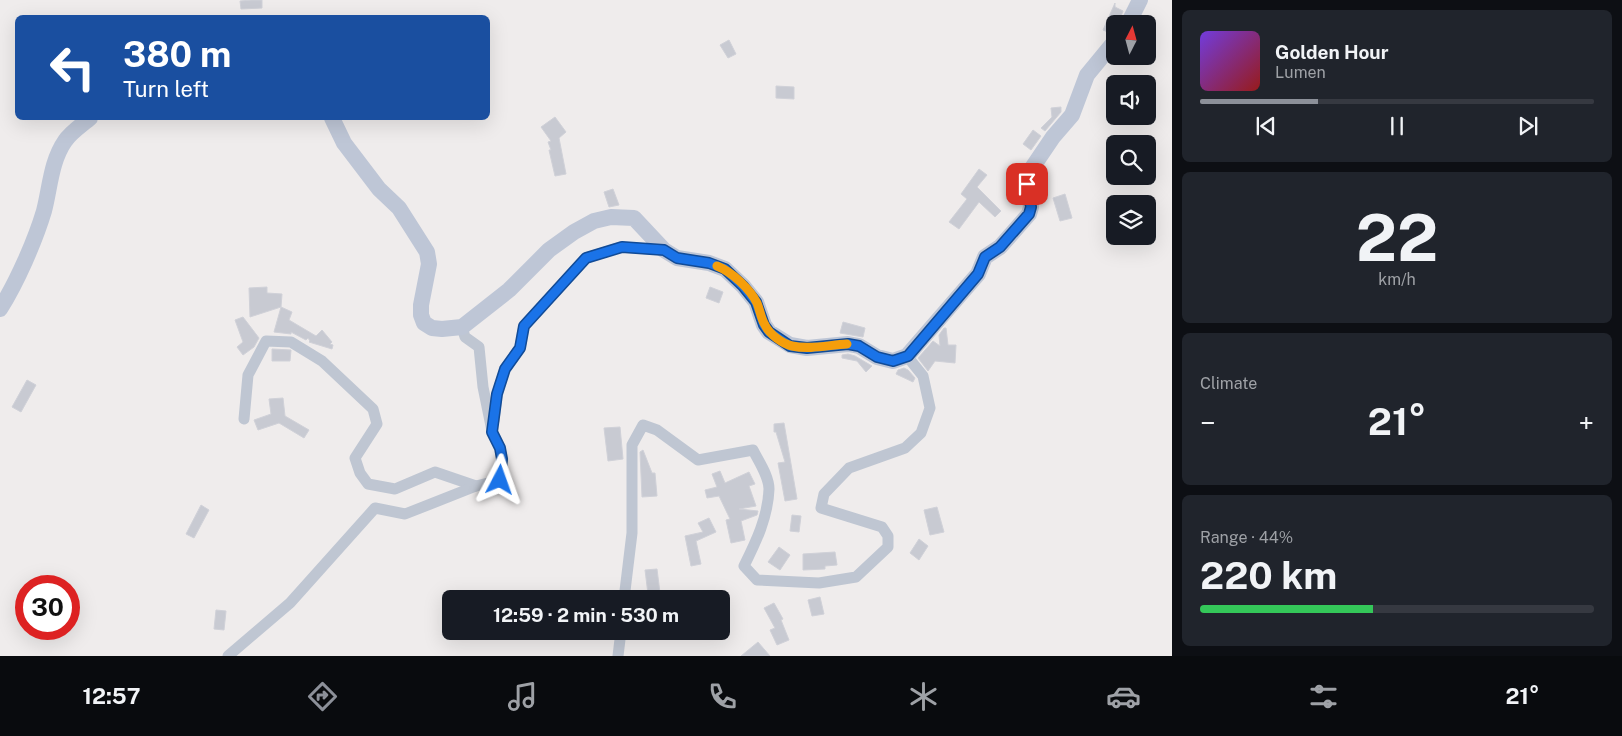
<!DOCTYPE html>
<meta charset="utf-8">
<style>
body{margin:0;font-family:"Public Sans",sans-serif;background:#20242c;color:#f1f3f6;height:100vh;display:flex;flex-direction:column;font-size:19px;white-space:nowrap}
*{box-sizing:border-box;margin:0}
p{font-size:16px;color:#9ea1a6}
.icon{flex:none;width:28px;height:28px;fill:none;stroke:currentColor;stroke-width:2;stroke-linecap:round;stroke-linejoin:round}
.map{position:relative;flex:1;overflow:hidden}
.sheet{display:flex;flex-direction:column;gap:10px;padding:10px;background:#0d0f14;width:450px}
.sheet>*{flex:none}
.hud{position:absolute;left:15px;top:15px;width:475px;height:105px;border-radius:8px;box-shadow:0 5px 20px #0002;background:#1a4fa0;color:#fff;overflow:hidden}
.needle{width:32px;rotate:6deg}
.fabs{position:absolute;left:1106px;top:15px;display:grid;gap:10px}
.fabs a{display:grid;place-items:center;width:50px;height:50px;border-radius:8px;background:#171b24;box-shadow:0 5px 20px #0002;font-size:25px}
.speed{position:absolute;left:15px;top:575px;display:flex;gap:10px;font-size:25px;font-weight:700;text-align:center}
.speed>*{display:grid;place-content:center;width:65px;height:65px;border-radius:50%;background:#171b24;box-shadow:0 5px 20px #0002;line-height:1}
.speed .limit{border:8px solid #d22;background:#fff;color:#111}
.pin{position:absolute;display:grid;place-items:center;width:42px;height:42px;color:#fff;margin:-21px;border-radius:10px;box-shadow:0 2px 8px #0006}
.me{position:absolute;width:55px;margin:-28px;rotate:4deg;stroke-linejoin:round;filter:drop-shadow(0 0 4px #0008)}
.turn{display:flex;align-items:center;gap:18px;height:105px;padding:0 25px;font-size:22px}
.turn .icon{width:65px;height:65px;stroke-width:2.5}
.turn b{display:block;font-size:35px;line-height:42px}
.big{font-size:38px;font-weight:700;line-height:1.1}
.sheet .widget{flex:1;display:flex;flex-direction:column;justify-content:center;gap:8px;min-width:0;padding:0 18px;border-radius:8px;background:#20242c}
.sheet .dial{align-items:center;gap:0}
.dial b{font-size:65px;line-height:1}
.song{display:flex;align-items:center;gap:15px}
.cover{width:60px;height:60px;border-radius:8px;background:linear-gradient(135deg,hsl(260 70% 55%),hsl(0 70% 35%))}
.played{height:5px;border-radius:2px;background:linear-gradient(90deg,#8c9099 30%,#363941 30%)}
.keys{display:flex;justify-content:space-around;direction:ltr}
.heat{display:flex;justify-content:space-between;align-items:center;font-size:28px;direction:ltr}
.charge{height:8px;border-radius:4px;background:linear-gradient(90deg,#34c759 44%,#363941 0)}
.trip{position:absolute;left:442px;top:590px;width:288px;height:50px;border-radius:8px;background:#171b24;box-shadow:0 5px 20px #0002;font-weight:700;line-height:50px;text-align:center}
.dock{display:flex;height:80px;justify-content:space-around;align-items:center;background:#090b0e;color:#9ea1a6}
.dock .icon{width:35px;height:35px}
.dock .on{color:#8c9099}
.dock b{font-size:22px;color:#f1f3f6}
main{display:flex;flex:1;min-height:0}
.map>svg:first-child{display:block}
</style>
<main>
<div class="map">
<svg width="1172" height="656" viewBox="0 0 1172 656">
<rect width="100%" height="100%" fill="#efecec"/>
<g fill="#c8cad2" stroke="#d0d1d8">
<path d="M251 0H262V8L241 9 240 1Z"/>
<path d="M1115 3V7L1123 11 1118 24H1115V31L1110 33 1103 30Z"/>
<path d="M729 40 736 54 728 58 720 45Z"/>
<path d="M776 86 794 87V99L776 98Z"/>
<path d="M1061 107V112L1045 131 1041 128 1052 117 1051 108Z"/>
<path d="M555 117 566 132 559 138 566 174 555 176 549 150H551L548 142 551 141 541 127Z"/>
<path d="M1033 130 1041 136 1031 150 1023 144Z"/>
<path d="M979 169 987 175 977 187 1001 211 995 217 979 202 959 229 949 222 967 199 961 194Z"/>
<path d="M613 189 619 205 609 207 604 192Z"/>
<path d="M1065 194 1072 218 1060 221 1053 198Z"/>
<path d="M267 287V293L282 294 281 307 292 312 289 320 316 336 322 330 332 342 330 344 333 345 332 349 309 342 310 341 308 338 306 340 291 332V334L274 332 281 307 250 317 249 288Z"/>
<path d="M710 287 723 292 719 303 706 298Z"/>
<path d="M243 317 259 338 254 347 243 355 237 347 243 342 235 320Z"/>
<path d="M843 322 865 328 863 337 840 333Z"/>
<path d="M944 328H946L948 345H956L955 363 935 361 928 371 918 358 933 341 940 346 939 335Z"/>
<path d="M272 349 291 350 290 361H272Z"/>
<path d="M848 354 855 356 872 366 866 372 857 361 842 358V355Z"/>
<path d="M904 368 908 370 915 378 913 382 896 374 898 370Z"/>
<path d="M27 380 36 385 21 412 12 407Z"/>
<path d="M283 398 285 416 309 430 304 438 279 423 258 430 254 420 271 414 269 399Z"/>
<path d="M784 423 797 499 785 501 778 463 785 462 776 432H774V424Z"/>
<path d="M620 427 623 459 608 461 604 428Z"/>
<path d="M643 450 652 473H655L657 496 642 497 640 452Z"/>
<path d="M720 471 725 483 749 472 755 484 749 486 756 506 739 509 758 511 757 515 741 521 745 540 731 543 726 520 730 519 719 496 707 498 705 490 717 487 712 474Z"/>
<path d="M201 505 209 510 194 538 186 534Z"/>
<path d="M937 507 944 532 930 535 924 510Z"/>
<path d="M792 515 801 516 799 532 790 531Z"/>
<path d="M709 518 716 532 696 541 701 564 691 566 685 536 703 532 698 523Z"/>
<path d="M919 539 928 546 919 560 910 553Z"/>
<path d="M779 547 790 555 780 570 768 562Z"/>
<path d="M835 552 837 565 825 566V569L803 570V554Z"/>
<path d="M657 569 660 593 648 594 645 570Z"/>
<path d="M820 597 824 614 812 616 808 600Z"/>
<path d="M774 603 783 619 781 620 789 640 777 645 770 630 775 628 764 608Z"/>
<path d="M216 610 226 611 224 630 214 629Z"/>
<path d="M758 642 770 656H741Z"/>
</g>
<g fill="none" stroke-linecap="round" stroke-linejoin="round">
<g stroke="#bfc6d2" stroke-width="11">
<path d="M244 419 248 375 266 341 291 342 322 361 373 409 377 424 355 458 360 473 368 484 395 489 435 472 476 486 500 480 502 459 500 448 492 431 483 387 479 347 465 337 462 327"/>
<path d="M494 421 497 394 505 369 520 348 524 326 586 258 621 247 664 250"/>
<path d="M624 599 632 533V445L643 425 657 430 698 460 753 450C759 462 769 476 769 489 768 517 756 542 744 566L757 580 819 583 856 577 888 547V536L882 527 821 508 824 494 849 468 905 448 921 433 930 408 923 376 907 356"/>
<path d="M228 656 290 603 375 508 405 514 476 486"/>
<path d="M618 656 621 631"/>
</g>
<g stroke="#bec6d6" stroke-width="16">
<path d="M1128 24 1140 0"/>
<path d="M332 118 344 143 379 189 399 208 427 252 429 264 421 305V315L424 323 432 328 442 329 462 327 509 290 549 250 574 232 594 221 611 217 634 218 664 250 677 258 709 263 725 269 743 286 756 302 764 325 769 332 790 345 807 348 848 344 859 346 877 357 893 361 907 356 978 274 985 257 1000 247 1029 214 1031 207 1027 184 1030 171 1053 137 1072 115 1087 75 1115 41"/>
<path d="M0 309C17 282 35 241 44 211 50 188 51 161 65 141 71 132 82 125 90 118"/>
</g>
</g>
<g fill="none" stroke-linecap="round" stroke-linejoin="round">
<g stroke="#114b97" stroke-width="12">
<path id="route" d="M500 480 502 459 500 448 492 432 497 394 505 369 520 348 524 326 586 258 622 247 664 250 677 258 709 263 725 269 743 286 756 302 764 325 769 332 790 346 807 348 848 344 859 346 877 357 893 361 908 356 978 274 985 257 1000 247 1029 214 1031 207 1027 184"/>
</g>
<use href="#route" stroke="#1a73e8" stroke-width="9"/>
<path stroke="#f59e0b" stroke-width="9" d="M717 266C732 272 750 289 757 303 760 310 761 319 765 325 769 334 783 344 792 346 810 350 829 345 847 344"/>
</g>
</svg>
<div class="fabs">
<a><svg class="needle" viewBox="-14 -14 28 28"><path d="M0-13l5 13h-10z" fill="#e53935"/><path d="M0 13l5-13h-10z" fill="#9ea1a6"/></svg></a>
<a><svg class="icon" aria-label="sound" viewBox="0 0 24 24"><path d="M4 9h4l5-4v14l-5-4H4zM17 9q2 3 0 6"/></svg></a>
<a><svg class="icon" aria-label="search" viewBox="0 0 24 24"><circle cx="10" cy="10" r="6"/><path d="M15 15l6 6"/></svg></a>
<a><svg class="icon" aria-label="layers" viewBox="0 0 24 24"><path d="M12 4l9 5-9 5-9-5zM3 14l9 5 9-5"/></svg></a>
</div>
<div class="speed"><div class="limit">30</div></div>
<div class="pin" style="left:1027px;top:184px;background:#d93025"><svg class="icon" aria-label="arrive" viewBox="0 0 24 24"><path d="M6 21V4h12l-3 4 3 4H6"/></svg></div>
<svg class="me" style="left:500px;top:480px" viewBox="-20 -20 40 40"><path d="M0-17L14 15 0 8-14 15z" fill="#1a73e8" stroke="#fff" stroke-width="4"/></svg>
<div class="trip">12:59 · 2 min · 530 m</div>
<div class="hud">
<div class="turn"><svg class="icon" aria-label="left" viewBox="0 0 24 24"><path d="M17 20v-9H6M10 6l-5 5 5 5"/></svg><div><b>380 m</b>Turn left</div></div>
</div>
</div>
<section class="sheet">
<div class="widget">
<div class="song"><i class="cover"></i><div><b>Golden Hour</b><p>Lumen</p></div></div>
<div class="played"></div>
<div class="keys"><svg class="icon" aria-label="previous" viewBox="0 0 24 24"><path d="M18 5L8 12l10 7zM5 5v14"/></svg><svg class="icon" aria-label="pause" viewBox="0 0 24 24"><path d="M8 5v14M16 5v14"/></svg><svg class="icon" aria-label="next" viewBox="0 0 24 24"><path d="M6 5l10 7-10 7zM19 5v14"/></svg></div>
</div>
<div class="widget dial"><b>22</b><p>km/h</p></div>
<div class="widget"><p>Climate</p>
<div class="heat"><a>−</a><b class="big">21°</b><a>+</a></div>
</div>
<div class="widget"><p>Range · 44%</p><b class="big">220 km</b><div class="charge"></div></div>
</section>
</main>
<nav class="dock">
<b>12:57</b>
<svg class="icon on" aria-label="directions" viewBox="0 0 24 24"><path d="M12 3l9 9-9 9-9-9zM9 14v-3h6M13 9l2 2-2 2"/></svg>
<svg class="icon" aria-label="music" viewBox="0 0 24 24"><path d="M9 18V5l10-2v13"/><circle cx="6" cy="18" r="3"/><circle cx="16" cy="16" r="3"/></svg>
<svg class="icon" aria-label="phone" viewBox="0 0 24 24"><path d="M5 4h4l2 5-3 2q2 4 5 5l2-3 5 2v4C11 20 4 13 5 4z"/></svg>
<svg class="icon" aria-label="climate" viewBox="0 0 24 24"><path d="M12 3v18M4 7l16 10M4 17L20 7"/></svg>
<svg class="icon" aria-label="car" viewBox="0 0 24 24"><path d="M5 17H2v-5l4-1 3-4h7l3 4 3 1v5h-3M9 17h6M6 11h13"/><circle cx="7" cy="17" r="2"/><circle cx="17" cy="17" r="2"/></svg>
<svg class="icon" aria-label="filters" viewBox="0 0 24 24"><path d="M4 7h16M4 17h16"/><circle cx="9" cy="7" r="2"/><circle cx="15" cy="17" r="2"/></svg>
<b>21°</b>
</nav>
